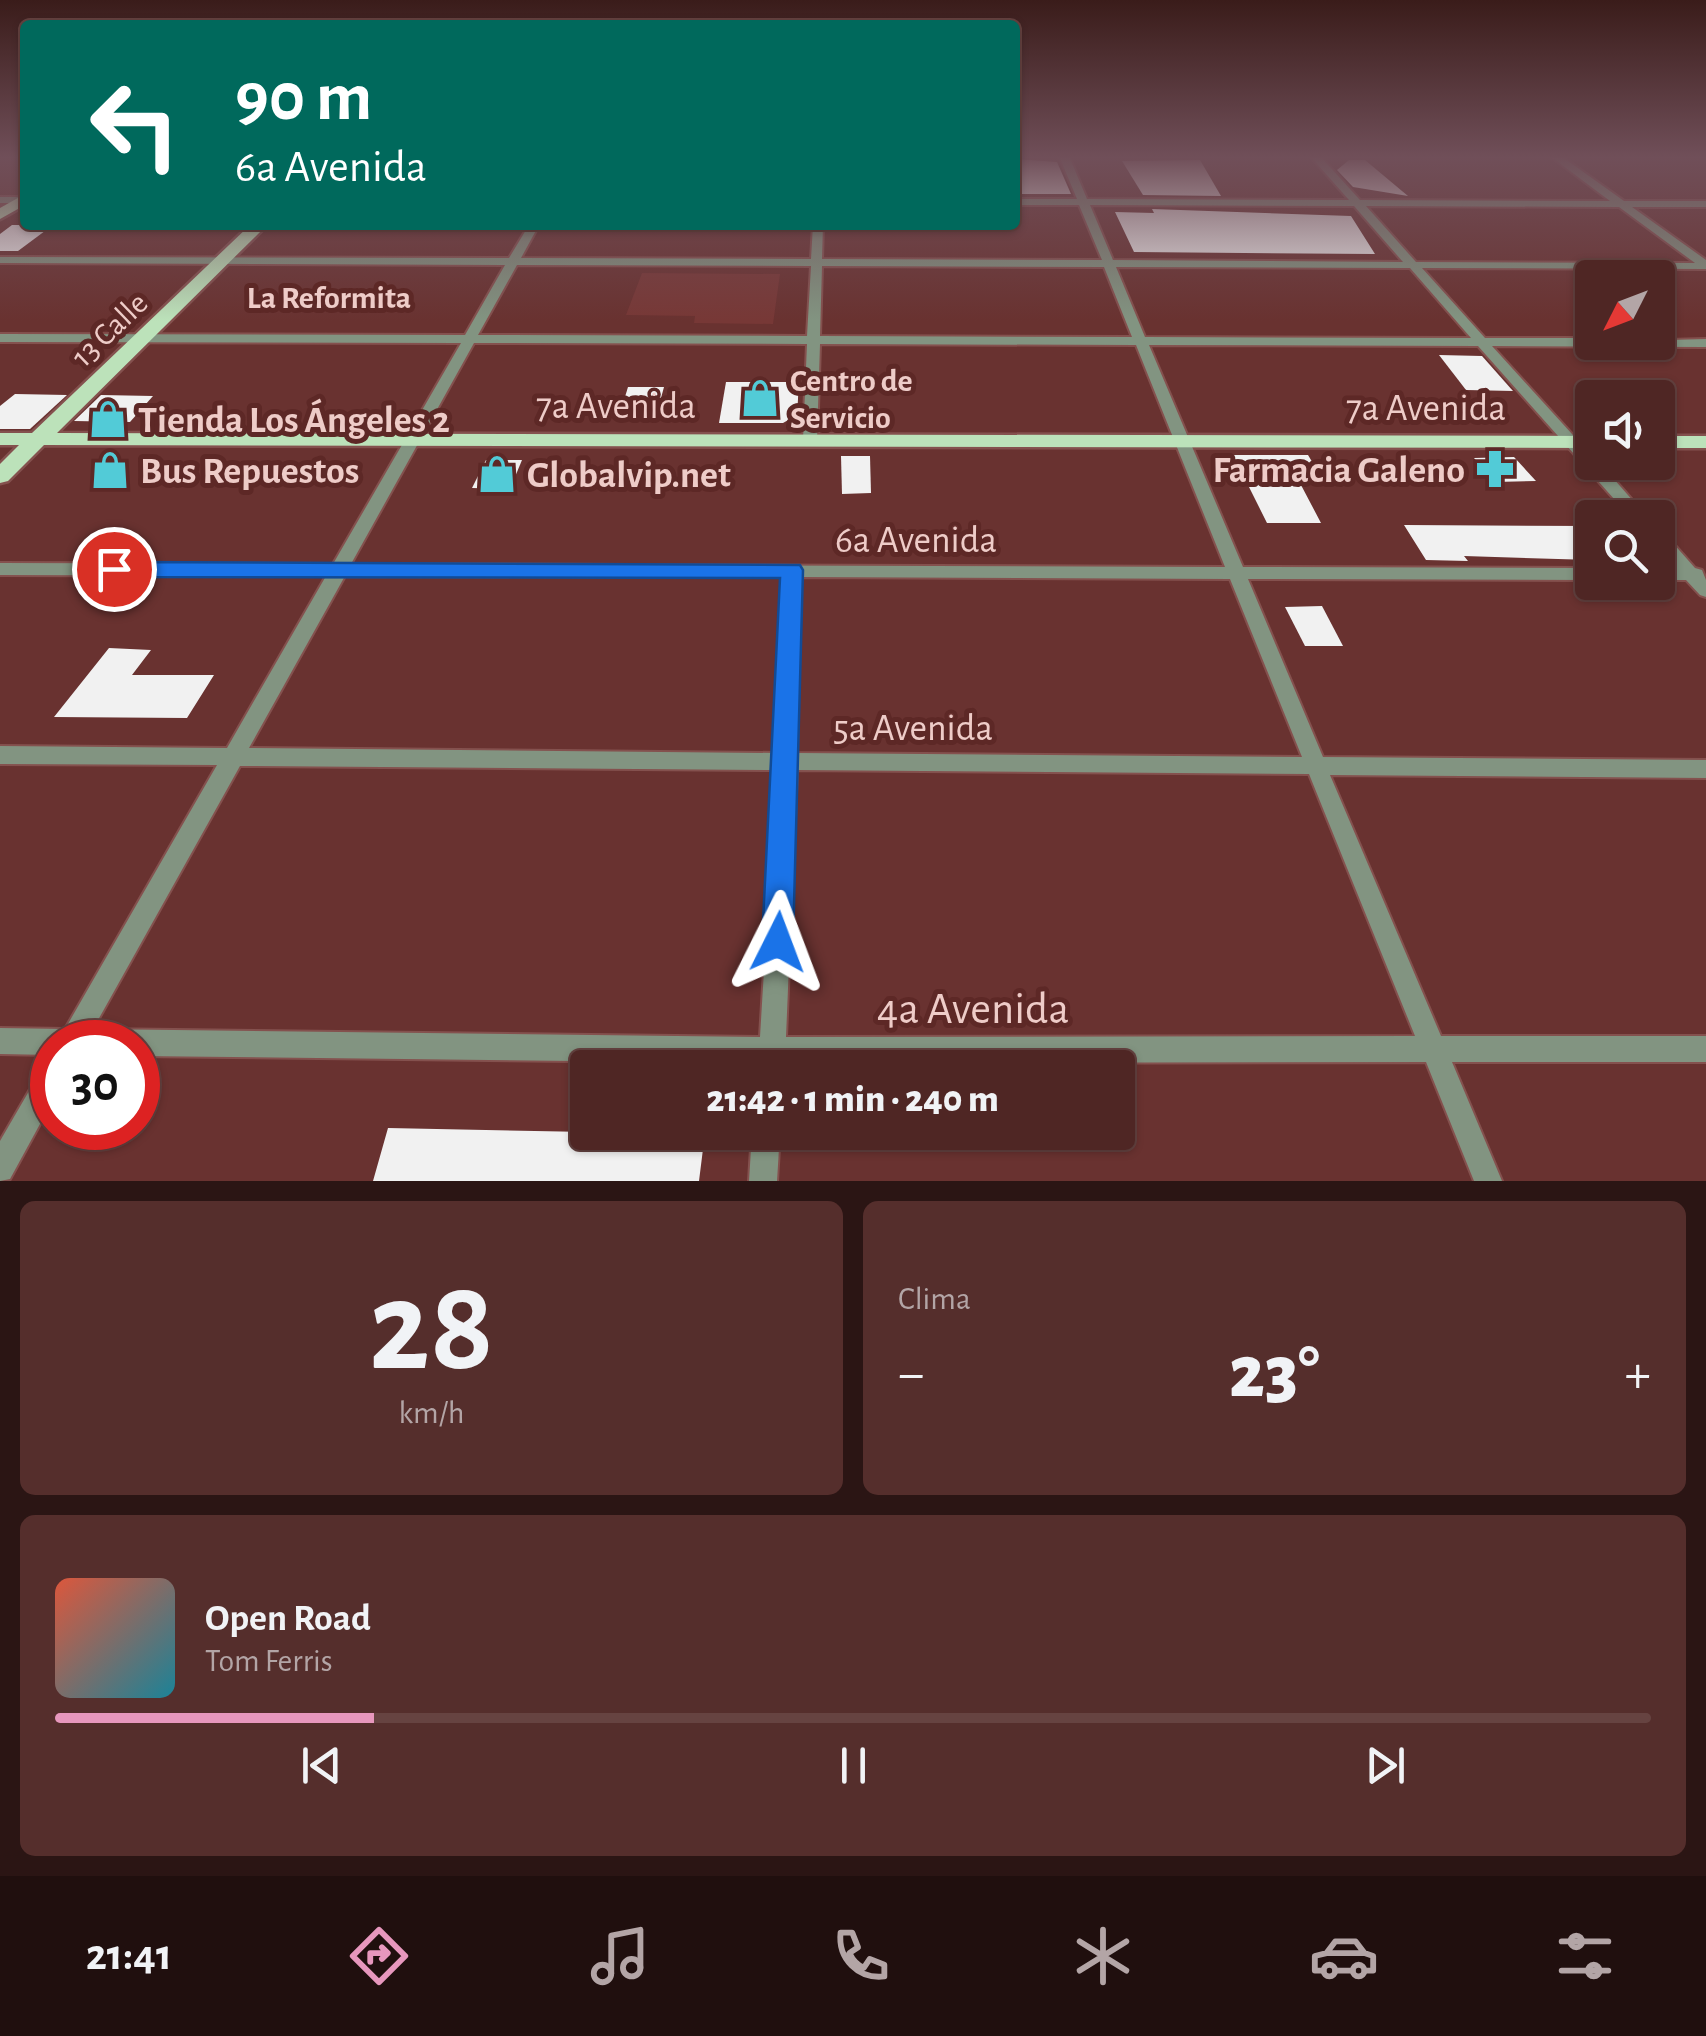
<!DOCTYPE html>
<html lang="es">
<meta charset="utf-8">
<style>
body{margin:0;font-family:"Alegreya Sans",sans-serif;background:#552e2c;color:#f1f3f6;height:100vh;display:flex;flex-direction:column;font-size:38px;white-space:nowrap}
*{box-sizing:border-box;margin:0}
p{font-size:32px;color:#b3a5a6}
.icon{flex:none;width:55px;height:55px;fill:none;stroke:currentColor;stroke-width:2;stroke-linecap:round;stroke-linejoin:round}
.map{position:relative;height:1181px;overflow:hidden}
.side{display:flex;flex-direction:column;gap:20px;padding:20px;background:#2b1514;flex:1}
.side>*{flex:none}
.guide{position:absolute;left:20px;top:20px;width:1000px;height:210px;border-radius:10px;box-shadow:0 2px 8px #0004,0 0 0 2px #664341;background:#00695c;color:#fff;overflow:hidden}
.needle{width:65px;rotate:228deg}
.controls{position:absolute;left:1575px;top:260px;display:grid;gap:20px}
.controls a{display:grid;place-items:center;width:100px;height:100px;border-radius:10px;background:#4f2624;box-shadow:0 2px 8px #0004,0 0 0 2px #664341;font-size:50px}
.speed{position:absolute;left:30px;top:1020px;display:flex;gap:20px;font-size:50px;font-weight:700;text-align:center}
.speed>*{display:grid;place-content:center;width:130px;height:130px;border-radius:50%;background:#4f2624;box-shadow:0 2px 8px #0004,0 0 0 2px #664341;line-height:1}
.speed .limit{border:15px solid #d22;background:#fff;color:#111}
.pin{position:absolute;display:grid;place-items:center;width:85px;height:85px;color:#fff;margin:-42px;border:5px solid #fff;border-radius:50%;box-shadow:0 2px 10px #0007}
.me{position:absolute;width:110px;margin:-55px;rotate:3deg;stroke-linejoin:round;filter:drop-shadow(0 0 8px #0008)}
.turn{display:flex;align-items:center;gap:35px;height:210px;padding:0 50px;font-size:45px}
.turn .icon{width:130px;height:130px;stroke-width:2.5}
.turn b{display:block;font-size:70px;line-height:85px}
.big{font-size:75px;font-weight:800;line-height:1.1}
.side .widget{flex:1;display:flex;flex-direction:column;justify-content:center;gap:15px;min-width:0;padding:0 35px;border-radius:15px;background:#552e2c}
.side .dial{align-items:center;gap:0}
.dial b{font-size:130px;line-height:1}
.song{display:flex;align-items:center;gap:30px}
.cover{width:120px;height:120px;border-radius:15px;background:linear-gradient(135deg,hsl(10 70% 55%),hsl(190 70% 35%))}
.played{height:10px;border-radius:5px;background:linear-gradient(90deg,#e797bd 20%,#664341 20%)}
.keys{display:flex;justify-content:space-around;direction:ltr}
.heat{display:flex;justify-content:space-between;align-items:center;font-size:55px;direction:ltr}
.side .tiles{flex:1;display:grid;gap:20px;grid-template-columns:1fr 1fr}
.widget:last-child{grid-column:span 2}
.trip{position:absolute;left:570px;top:1050px;width:565px;height:100px;border-radius:10px;background:#4f2624;box-shadow:0 2px 8px #0004,0 0 0 2px #664341;font-weight:800;line-height:100px;text-align:center}
.tabs{display:flex;height:160px;justify-content:space-around;align-items:center;background:#200f0e;color:#b3a5a6}
.tabs .icon{width:70px;height:70px}
.tabs .on{color:#e797bd}
.tabs b{font-size:45px;color:#f1f3f6}
.map>svg:first-child{display:block}
</style>
<div class="map">
<svg width="1706" height="1181" viewBox="0 0 1706 1181">
<rect width="100%" height="100%" fill="#693230"/>
<path fill="#773836" d="M642 273 780 274 773 324 694 323 695 316 626 315Z"/>
<g fill="#f1f1f1">
<path d="M1015 159 1057 162 1071 194H1015Z"/>
<path d="M1200 160 1221 196 1143 195 1122 161Z"/>
<path d="M1349 160H1365L1408 196 1353 187 1337 170Z"/>
<path d="M1152 209 1351 216 1375 254 1134 252 1115 212 1154 213Z"/>
<path d="M12 225H53L18 251H0V234Z"/>
<path d="M1439 355 1482 356 1513 391 1466 390Z"/>
<path d="M726 382H799L797 415 783 423H719Z"/>
<path d="M628 387H664L655 420H618Z"/>
<path d="M15 394 67 395 30 429H0V406Z"/>
<path d="M101 395 153 396 130 422 74 421Z"/>
<path d="M1233 455H1308L1326 485H1301L1321 523H1267Z"/>
<path d="M841 456H870L871 493 842 494Z"/>
<path d="M1514 457 1536 481 1495 482 1474 458Z"/>
<path d="M486 460H522L510 489 472 488Z"/>
<path d="M1404 525 1592 526V560L1464 556 1468 561 1426 560Z"/>
<path d="M1322 606 1343 646H1305L1285 607Z"/>
<path d="M109 648 151 650 132 675H214L187 718 54 717Z"/>
<path d="M388 1128 588 1132 705 1133 699 1181H373Z"/>
</g>
<g fill="none" stroke-linecap="round" stroke-linejoin="round">
<g stroke="#84514e" stroke-width="4">
<g id="minor">
<path d="M1059 156H1069L1087 199 1349 200 1310 156H1320L1360 200 1610 201 1550 156H1561L1624 201H1706V207H1632L1706 260V269L1422 268 1485 338H1592V342L1706 339V347L1492 346 1592 456V462H1599L1648 518H1631L1478 346 1149 345 1243 567 1592 568V580L1248 579 1323 757 1706 760V778L1330 775 1441 1036H1706V1062H1452L1502 1181H1474L1426 1062 784 1063V1068H758V1063L138 1056V1042H52V1055L0 1054V1028L65 1029 217 765 0 764V746L227 748 326 576 0 575V563L333 564 461 343 0 342V334L465 335 505 265 0 263V257L509 258 529 225H539L521 258 811 259 813 225H823L822 259 1102 260 1079 205H1015V199H1077ZM1090 205 1354 206 1403 262 1113 260ZM1366 206 1619 207 1695 263 1416 262ZM517 265 811 266 807 336 478 335ZM822 266 1104 267 1132 337 820 336ZM1116 267 1410 268 1471 338 1145 337ZM474 343 807 344 803 440 810 444 817 440 820 344 1136 345 1225 567 351 564ZM345 576 783 577 777 753 249 748ZM800 577 1230 579 1302 757 797 753ZM240 766 776 770 760 1037 93 1029ZM797 770 1309 774 1415 1036 786 1037Z"/>
<rect x="0" y="197" width="25" height="6"/>
<path d="M1658 531 1664 533 1695 568 1702 570 1706 580V597L1700 595 1686 580H1658V568H1676L1658 547Z"/>
<path d="M52 1063V1102L10 1179 0 1181V1141L43 1067Z"/>
<path d="M752 1132H780L777 1181H749Z"/>
</g>
</g>
<g stroke="#84514e" stroke-width="5">
<g id="major">
<path d="M25 194V205L0 219V208Z"/>
<path d="M250 225H267L57 433 1592 436V448L44 445 8 481 0 483V464L19 445H0V433H32Z"/>
<rect x="1658" y="436" width="48" height="12"/>
</g>
</g>
<use href="#minor" fill="#829481" fill-rule="evenodd"/>
<use href="#major" fill="#bce2ba" fill-rule="evenodd"/>
</g>
<linearGradient id="sky" x2="0" y2="1"><stop stop-color="#3a1c1a"/><stop offset="0.49" stop-color="#704f59"/><stop offset="1" stop-color="#704f59" stop-opacity="0"/></linearGradient>
<rect width="1706" height="321" fill="url(#sky)"/>
<path fill="#1a73e8" stroke="#114b97" stroke-width="2.5" d="M114 562 800 565 803 570 793 942 789 953 778 957 767 953 762 942 780 578 114 577 103 569Z"/>
<defs>
<g id="shop-bare" transform="scale(3)"><path d="M-5-2.5h2.3a2.7 3.5 0 0 1 5.4 0H5L5.5 6h-11ZM-1.5-2.5h3a1.5 2.3 0 0 0-3 0Z" fill="#52cbd7" stroke="#5d2826" stroke-width="2.5" paint-order="stroke"/></g>
<g id="pharmacy-bare" transform="scale(3)"><path d="M-2-6h4v4h4v4h-4v4h-4v-4h-4v-4h4Z" fill="#52cbd7" stroke="#5d2826" stroke-width="2.5" paint-order="stroke"/></g>
</defs>
<g fill-rule="evenodd">
<use href="#shop-bare" x="760" y="398"/>
<use href="#shop-bare" x="108" y="419"/>
<use href="#pharmacy-bare" x="1495" y="469"/>
<use href="#shop-bare" x="110" y="470"/>
<use href="#shop-bare" x="497" y="474"/>
</g>
<g text-anchor="middle" stroke-width="10" stroke-linejoin="round" paint-order="stroke">
<g font-size="32" font-weight="bold" fill="#eeccc8" stroke="#5d2826">
<text x="329" y="308">La Reformita</text>
</g>
<g font-size="32" fill="#eeccc8" stroke="#5d2826">
<text transform="translate(109 329) rotate(-44)" y="11">13 Calle</text>
</g>
<g font-size="32" font-weight="bold" fill="#eeccc8" stroke="#5d2826" text-anchor="start">
<text x="790" y="391">Centro de<tspan x="790" dy="37">Servicio</tspan></text>
</g>
<g font-size="38" fill="#eeccc8" stroke="#5d2826">
<text x="616" y="418">7a Avenida</text>
<text x="1426" y="420">7a Avenida</text>
<text x="916" y="552">6a Avenida</text>
<text x="913" y="740">5a Avenida</text>
</g>
<g font-size="38" font-weight="bold" fill="#eeccc8" stroke="#5d2826" text-anchor="start">
<text x="138" y="432">Tienda Los Ángeles 2</text>
<text x="1465" y="482" text-anchor="end">Farmacia Galeno</text>
<text x="140" y="483">Bus Repuestos</text>
<text x="527" y="487">Globalvip.net</text>
</g>
<g font-size="45" fill="#eeccc8" stroke="#5d2826">
<text x="973" y="1023">4a Avenida</text>
</g>
</g>
</svg>
<div class="controls">
<a><svg class="needle" viewBox="-14 -14 28 28"><path d="M0-13l5 13h-10z" fill="#e53935"/><path d="M0 13l5-13h-10z" fill="#b3a5a6"/></svg></a>
<a><svg class="icon" aria-label="sound" viewBox="0 0 24 24"><path d="M4 9h4l5-4v14l-5-4H4zM17 9q2 3 0 6"/></svg></a>
<a><svg class="icon" aria-label="search" viewBox="0 0 24 24"><circle cx="10" cy="10" r="6"/><path d="M15 15l6 6"/></svg></a>
</div>
<div class="speed"><div class="limit">30</div></div>
<div class="pin" style="left:114px;top:569px;background:#d93025"><svg class="icon" aria-label="arrive" viewBox="0 0 24 24"><path d="M6 21V4h12l-3 4 3 4H6"/></svg></div>
<svg class="me" style="left:778px;top:942px" viewBox="-20 -20 40 40"><path d="M0-17L14 15 0 8-14 15z" fill="#1a73e8" stroke="#fff" stroke-width="4"/></svg>
<div class="trip">21:42 · 1 min · 240 m</div>
<div class="guide">
<div class="turn"><svg class="icon" aria-label="left" viewBox="0 0 24 24"><path d="M17 20v-9H6M10 6l-5 5 5 5"/></svg><div><b>90 m</b>6a Avenida</div></div>
</div>
</div>
<section class="side">
<div class="tiles">
<div class="widget dial"><b>28</b><p>km/h</p></div>
<div class="widget"><p>Clima</p>
<div class="heat"><a>−</a><b class="big">23°</b><a>+</a></div>
</div>
<div class="widget">
<div class="song"><i class="cover"></i><div><b>Open Road</b><p>Tom Ferris</p></div></div>
<div class="played"></div>
<div class="keys"><svg class="icon" aria-label="previous" viewBox="0 0 24 24"><path d="M18 5L8 12l10 7zM5 5v14"/></svg><svg class="icon" aria-label="pause" viewBox="0 0 24 24"><path d="M8 5v14M16 5v14"/></svg><svg class="icon" aria-label="next" viewBox="0 0 24 24"><path d="M6 5l10 7-10 7zM19 5v14"/></svg></div>
</div>
</div>
</section>
<nav class="tabs">
<b>21:41</b>
<svg class="icon on" aria-label="directions" viewBox="0 0 24 24"><path d="M12 3l9 9-9 9-9-9zM9 14v-3h6M13 9l2 2-2 2"/></svg>
<svg class="icon" aria-label="music" viewBox="0 0 24 24"><path d="M9 18V5l10-2v13"/><circle cx="6" cy="18" r="3"/><circle cx="16" cy="16" r="3"/></svg>
<svg class="icon" aria-label="phone" viewBox="0 0 24 24"><path d="M5 4h4l2 5-3 2q2 4 5 5l2-3 5 2v4C11 20 4 13 5 4z"/></svg>
<svg class="icon" aria-label="climate" viewBox="0 0 24 24"><path d="M12 3v18M4 7l16 10M4 17L20 7"/></svg>
<svg class="icon" aria-label="car" viewBox="0 0 24 24"><path d="M5 17H2v-5l4-1 3-4h7l3 4 3 1v5h-3M9 17h6M6 11h13"/><circle cx="7" cy="17" r="2"/><circle cx="17" cy="17" r="2"/></svg>
<svg class="icon" aria-label="filters" viewBox="0 0 24 24"><path d="M4 7h16M4 17h16"/><circle cx="9" cy="7" r="2"/><circle cx="15" cy="17" r="2"/></svg>
</nav>
